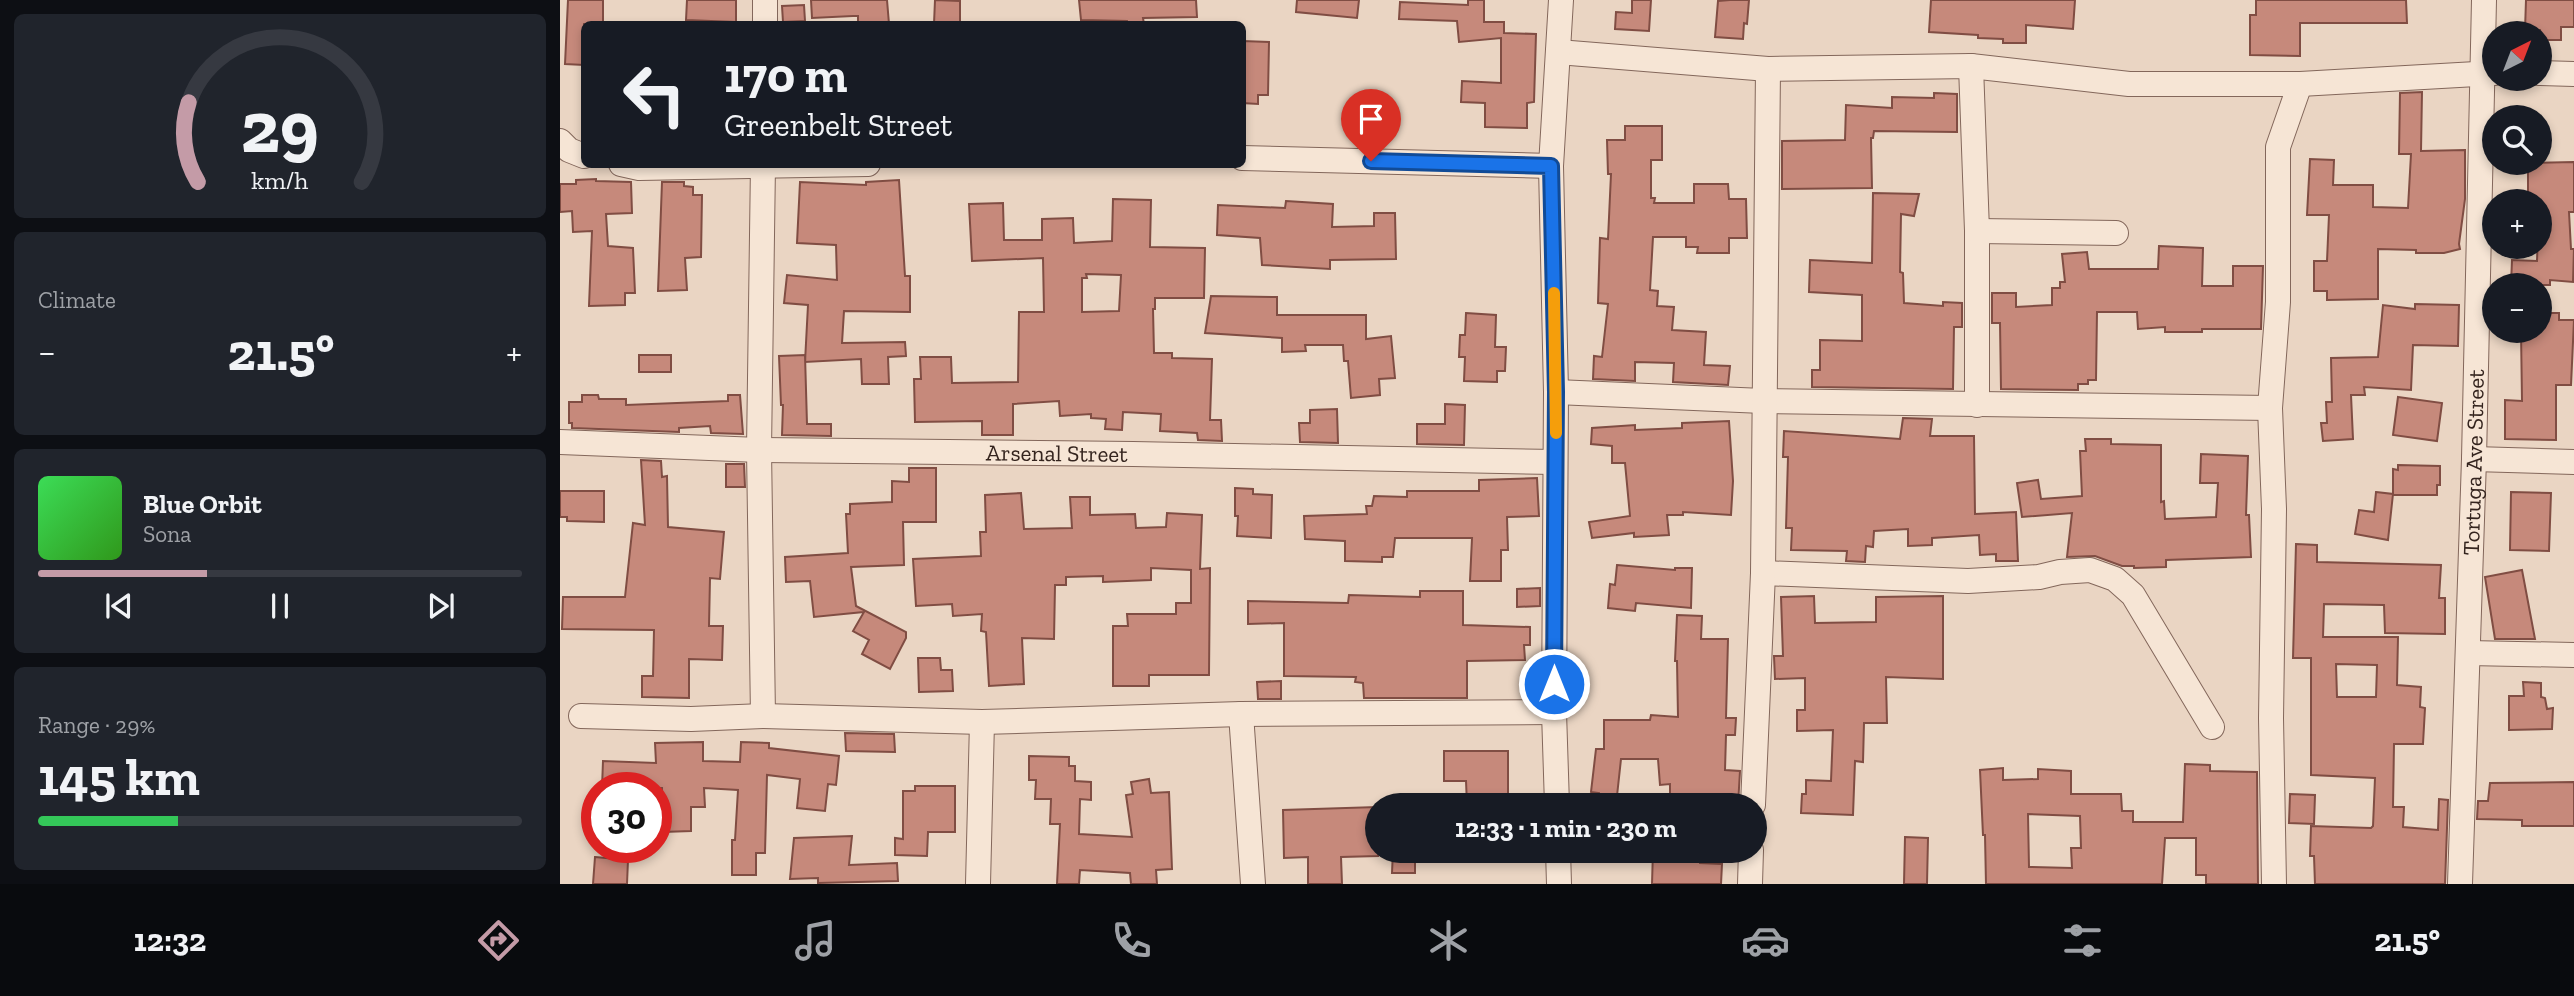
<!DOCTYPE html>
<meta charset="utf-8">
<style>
body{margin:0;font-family:"Zilla Slab",serif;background:#20242c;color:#f1f3f6;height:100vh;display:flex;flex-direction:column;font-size:26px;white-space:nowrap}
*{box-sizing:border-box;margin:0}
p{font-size:23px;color:#9ea1a6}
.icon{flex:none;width:38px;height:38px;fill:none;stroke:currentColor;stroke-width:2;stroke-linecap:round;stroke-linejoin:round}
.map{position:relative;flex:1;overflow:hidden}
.side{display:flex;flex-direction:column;gap:14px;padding:14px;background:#0d0f14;width:560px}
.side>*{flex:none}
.top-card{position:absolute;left:21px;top:21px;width:665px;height:147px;border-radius:10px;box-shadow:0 4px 10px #0003;background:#171b24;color:#f1f3f6;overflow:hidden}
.needle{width:46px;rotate:42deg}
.fabs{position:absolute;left:1922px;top:21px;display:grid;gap:14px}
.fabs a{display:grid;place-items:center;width:70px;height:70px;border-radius:50%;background:#171b24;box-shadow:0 4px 10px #0003;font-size:35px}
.speed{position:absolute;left:21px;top:772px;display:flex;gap:14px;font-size:35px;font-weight:700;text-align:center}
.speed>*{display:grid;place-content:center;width:91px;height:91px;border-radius:50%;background:#171b24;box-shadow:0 4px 10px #0003;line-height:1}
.speed .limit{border:10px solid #d22;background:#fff;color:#111}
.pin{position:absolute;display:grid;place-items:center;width:60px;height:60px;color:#fff;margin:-72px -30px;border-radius:50% 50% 50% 0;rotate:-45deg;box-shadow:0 0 7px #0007}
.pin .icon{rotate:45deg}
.me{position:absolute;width:77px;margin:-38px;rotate:0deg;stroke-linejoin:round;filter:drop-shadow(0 0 5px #0008)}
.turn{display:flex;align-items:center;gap:24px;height:147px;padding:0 28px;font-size:32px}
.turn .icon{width:91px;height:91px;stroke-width:2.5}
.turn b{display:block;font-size:49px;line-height:60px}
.big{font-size:52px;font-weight:700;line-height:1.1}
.side .card{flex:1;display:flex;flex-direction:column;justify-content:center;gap:10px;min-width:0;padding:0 24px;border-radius:10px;background:#20242c}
.side .dial{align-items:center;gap:0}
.dial svg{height:182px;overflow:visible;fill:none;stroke:#363941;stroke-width:7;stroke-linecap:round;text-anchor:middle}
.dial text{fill:#f1f3f6;stroke:none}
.song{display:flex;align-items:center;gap:21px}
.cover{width:84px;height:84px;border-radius:10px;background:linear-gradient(135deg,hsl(130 70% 55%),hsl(110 70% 35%))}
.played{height:7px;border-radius:4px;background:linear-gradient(90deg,#c49ba7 35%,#363941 35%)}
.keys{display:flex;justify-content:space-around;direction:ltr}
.heat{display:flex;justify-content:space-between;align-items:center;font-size:38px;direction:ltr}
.charge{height:10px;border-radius:5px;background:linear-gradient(90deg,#34c759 29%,#363941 0)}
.trip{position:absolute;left:805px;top:793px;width:402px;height:70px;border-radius:35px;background:#171b24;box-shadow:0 4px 10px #0003;font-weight:700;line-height:70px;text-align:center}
.dock{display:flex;height:112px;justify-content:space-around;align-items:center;background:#090b0e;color:#9ea1a6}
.dock .icon{width:49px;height:49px}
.dock .on{color:#c49ba7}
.dock b{font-size:32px;color:#f1f3f6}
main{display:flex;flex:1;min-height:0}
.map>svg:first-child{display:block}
</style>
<main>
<section class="side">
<div class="card dial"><svg viewBox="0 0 100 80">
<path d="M14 69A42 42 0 1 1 86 69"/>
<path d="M14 69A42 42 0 0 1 10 34" stroke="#c49ba7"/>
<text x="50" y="56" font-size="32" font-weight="700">29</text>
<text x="50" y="72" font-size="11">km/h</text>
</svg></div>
<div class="card"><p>Climate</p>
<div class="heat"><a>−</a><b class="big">21.5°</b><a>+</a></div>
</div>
<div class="card">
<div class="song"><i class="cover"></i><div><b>Blue Orbit</b><p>Sona</p></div></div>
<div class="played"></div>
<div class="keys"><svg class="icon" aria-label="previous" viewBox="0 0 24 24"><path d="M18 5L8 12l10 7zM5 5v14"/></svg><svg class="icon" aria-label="pause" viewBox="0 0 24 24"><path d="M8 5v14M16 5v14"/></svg><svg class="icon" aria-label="next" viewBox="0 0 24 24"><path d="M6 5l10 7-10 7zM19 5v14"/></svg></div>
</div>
<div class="card"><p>Range · 29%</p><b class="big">145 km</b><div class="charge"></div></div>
</section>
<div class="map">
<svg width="2014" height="884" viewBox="0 0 2014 884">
<rect width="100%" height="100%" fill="#ead5c3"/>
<g fill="#c6897b" stroke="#804d43" stroke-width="2" fill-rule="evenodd">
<path d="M8 0H43V24H24V65L5 64Z"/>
<path d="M127 0H176V22L126 20Z"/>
<path d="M251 0H327L329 24H298V16H293L252 18Z"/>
<path d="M375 0 400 1V24H374Z"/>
<path d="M519 0H636L637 17 583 18 584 24H568L567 21 521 20Z"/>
<path d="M737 0H799L797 18 736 12Z"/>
<path d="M908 0H924V22H944V33L976 34 974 102 967 103V128L925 127V103L901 102 902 81 941 83V38L899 42 897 21 839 19 840 2 908 5Z"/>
<path d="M1072 0H1091L1089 31 1055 29 1056 12 1072 13Z"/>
<path d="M1170 0H1189L1187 24 1184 23 1183 39 1155 37 1158 1Z"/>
<path d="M1371 0H1515L1513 29 1466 25V43H1443V39L1418 38V35L1369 32Z"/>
<path d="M1696 0H1846L1847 23H1740V56L1690 55V15H1696Z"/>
<path d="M1966 0H2014V27H2001V40H1980V30H1965Z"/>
<path d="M244 5 245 21 223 22 222 6Z"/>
<path d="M682 41 709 42 708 95H698V104L682 103Z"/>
<path d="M1862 92 1861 151 1905 150V199L1899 244 1900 249 1884 253H1856V250L1818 249V299L1767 300V291H1754V261H1767L1769 215H1747L1750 159 1774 160 1773 185H1813V207L1848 208 1851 154H1839L1840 93Z"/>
<path d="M1374 93 1397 94V132L1314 131 1313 138H1311L1312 188 1222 189V141L1285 140 1286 105 1332 108V97L1374 98Z"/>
<path d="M1065 126H1102V160H1091V198H1095L1094 203H1134V184H1168L1169 199H1186L1187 238H1169V253H1137L1138 247H1126V237H1093L1090 290 1098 291 1097 306 1114 307 1112 330 1146 332 1144 365 1170 366 1168 385 1113 382 1114 363 1075 362V381L1033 379 1034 356 1042 357 1048 304 1038 303 1040 238 1048 239 1051 174H1048L1047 140H1065Z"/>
<path d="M2014 162V212H2009L2011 249H2014L2013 282 1990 280V285H1951L1952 260 1977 261 1979 201H1968V163Z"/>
<path d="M36 179V181L71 182 72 213 46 214 48 246 73 248 75 293H65V305L29 306 32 231 13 232 12 211 0 212V184H16V180Z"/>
<path d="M339 180 345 276H350V312L284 311 282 343 345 342 346 356 328 357 329 384H302L301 359 245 362 248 305 224 303 227 275 277 280 276 245 237 243 240 182 306 185V182Z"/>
<path d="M102 182H124V186L133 187V195H142L141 257 125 258 127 290 98 291Z"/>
<path d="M1313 193 1359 194 1354 216 1341 214 1340 272 1343 273 1344 303 1383 306V302L1402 303V327H1394L1393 389 1252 387V370H1260V340L1302 341V295L1249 292 1250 260 1312 263Z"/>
<path d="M553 199 591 200 590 247 645 248 644 298H595V309H593L594 353H612V358L652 359 650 420H661L662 441 638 440 637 433 600 431 601 414 563 412 562 430 545 429 546 419 531 418V414L500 416 499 401 453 404V435H422V421L355 422 354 379H361L360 357H391L392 383 458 382 459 312H484L483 258 412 261 409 204 443 203 444 240H482V219L513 218 514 243 552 241ZM526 274 561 275 559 311 522 312V278H527Z"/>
<path d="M726 201 773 204 772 227 814 226V213H835L836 259 770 260V269L702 265 700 238 657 235 658 205 725 208Z"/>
<path d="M1599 246 1643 248 1642 286H1673V266H1703L1701 329H1642V332H1605V327L1578 329 1577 312H1537L1536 380H1528V384H1518V390L1441 389 1440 323H1432V293H1456V307L1492 305V288H1500V282H1505L1502 254 1527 252 1529 269H1598Z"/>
<path d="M651 296 717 297V315H806V339L831 336 835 378 819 379 820 395 791 398 788 361H784L783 345H745L746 351 722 352V338L645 333Z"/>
<path d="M1855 304 1899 305 1898 346 1853 345 1851 390 1804 387 1805 395H1791L1793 439 1763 441 1761 423H1767L1766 402H1772L1771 358 1818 357 1823 305 1855 309Z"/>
<path d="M906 313 936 315 935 347H946L945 371H937V382L904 381 905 357H899L900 335H905Z"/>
<path d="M1979 313H1999V320H2014L2011 385H1996V440L1945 439V400L1962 401 1961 331H1979Z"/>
<rect x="79" y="355" width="32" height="17"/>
<path d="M245 355 247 424H271V436L222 435 223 405H221L219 356Z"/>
<path d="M22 395H38L39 399H66V405L168 401V395H180L183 434 151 433 150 426 119 428V432L12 428V423H9V402H22Z"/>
<path d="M1838 397 1882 403 1877 441 1833 435Z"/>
<path d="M885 404 905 405 904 445 857 444V424H885Z"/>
<path d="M777 409 778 443 740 442 739 423H750V410Z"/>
<path d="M1343 418 1372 419 1370 436H1414L1415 514 1456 512 1458 561H1436V554L1420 555 1419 535 1372 538V545L1348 546V529L1314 531 1313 547 1306 546 1305 562 1286 561 1287 551 1231 550 1232 528H1226L1228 457H1223L1224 431 1340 439Z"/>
<path d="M1169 421 1173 481 1171 515 1123 512V515H1107L1109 535 1074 537V533L1032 538 1029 522 1070 516 1065 463H1052V446L1031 444 1032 428 1075 425V430L1122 428V423Z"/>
<path d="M1525 439H1551V444L1601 445V502L1604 501 1605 519 1656 517 1658 483H1640L1641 454 1688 456 1686 515H1689L1691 557 1606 560V567L1574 568V566H1562L1535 556 1507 557 1512 513 1462 517 1457 483 1478 480 1481 499 1522 496 1520 451H1526Z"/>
<path d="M81 460 101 461 102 477 107 476 108 527 164 532 160 579 150 578 149 626H163L162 660 129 659V698L82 697V676H93L94 630 2 629 3 597H65L73 523 85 525Z"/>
<path d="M166 464H184L185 487H166Z"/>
<path d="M1838 465 1880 466V485H1877V495H1833V469L1838 470Z"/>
<path d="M349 468H376V522H343L344 565 291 567 296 606 346 632V638L330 669 302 654 309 640 293 631 304 612 254 617 250 581 226 582 225 557 288 553 286 514H290V504L332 502V481L349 482Z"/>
<path d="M977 478 979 516 947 517 948 550H941V581H910L912 538H835L833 557H822V562L785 561V541L745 539 744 516 807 514 806 506H812L814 496 847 497V491H919V480Z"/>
<path d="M675 488 693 489V494L712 495 711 538 677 536 678 516H675Z"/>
<path d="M0 491H44V522L7 521V517H0Z"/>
<path d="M1816 492 1833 494 1828 540 1795 534 1799 510 1814 512Z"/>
<path d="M1951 492 1991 493 1989 551 1950 550Z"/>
<path d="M461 493 464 529 512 528 510 497H530V515L575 514 576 528 606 527 607 513 642 515 640 569 650 568 649 675H589V686H553V626H568L567 614H616V603H631V570L591 568V580L543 582V576L506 577V585H495L494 639 462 638 464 684 429 686 426 632 421 631 422 614 393 616 392 604 356 606 353 559 421 556 420 532H426L425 495Z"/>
<path d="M1736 544 1757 545V562L1881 565 1879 598H1885V634L1825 633 1824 605 1764 604 1763 637H1838L1837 685 1861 687 1860 707 1865 708 1863 744H1834L1833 807H1844L1843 827 1878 830 1879 799 1888 800 1885 884H1755L1754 856H1750L1751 826 1811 828 1813 826 1815 778 1751 775V658H1733ZM1776 664 1817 665 1816 697H1777Z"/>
<path d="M1057 565 1115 570V568H1132L1131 608 1076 603 1075 611 1048 608 1050 584 1055 585Z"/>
<path d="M1962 570 1975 639H1935L1925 577Z"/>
<path d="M980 588V606L957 607V589Z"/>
<path d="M860 591H903V625L970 627V645H964L965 660 907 661V698H804L803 683 795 682 796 677 724 676V623L688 624V601L788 603 789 595 860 597Z"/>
<path d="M1254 596 1255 623 1316 622V597L1383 596V679L1326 677 1327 723H1304L1303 762 1295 761 1293 815 1241 813 1242 794H1246V780L1271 781 1273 730 1237 731V710H1245V678L1215 679 1214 656H1223L1221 597Z"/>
<path d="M1117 615 1142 616 1141 639H1168L1166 718H1176L1175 735H1166L1165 770 1180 771 1178 805H1110V784L1100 785 1098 759H1061L1056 805H1038L1039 793 1031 792 1036 749H1044V720H1090L1091 715 1118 717 1117 661H1115Z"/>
<path d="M358 658H380L381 670H392L393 691 359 692Z"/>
<path d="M721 681V699H698L697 682Z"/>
<path d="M1963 682 1981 683V697L1985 698 1987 709 1993 708 1992 729 1949 730V696H1964Z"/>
<path d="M285 733 334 734 335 752 286 751Z"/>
<path d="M143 742V761L180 762 181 742 209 743V748L279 756 276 785 268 784 265 811 237 808 240 779 207 775 205 853H196V875H172V840H175L178 790 144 788 145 807H131V831L103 832 102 788H42L43 761 96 763 95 743Z"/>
<path d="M884 751H948V805H907L906 781H884Z"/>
<path d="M469 756 509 757V766H515V781L531 782V800L520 799 519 834 572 837 566 795 573 794 571 782 589 779 591 793 609 792 612 869 596 870 597 884H571L570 873 520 870 519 884H497L500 824H490L491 799H475L476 780H469Z"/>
<path d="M1625 764 1650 765V771L1697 772 1698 884H1646V875H1636V838H1605L1602 884H1426L1425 835H1423L1420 770 1443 768V780L1478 779V769L1511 771V794H1561L1562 811H1573V822H1623ZM1468 814 1520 816 1521 848H1511L1512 868 1469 867Z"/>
<path d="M2014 782V826H1962V820L1917 819 1918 801H1928L1930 783Z"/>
<path d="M355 786H395V832H368L367 856 335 855V838L343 839V791H355Z"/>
<path d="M1730 794 1755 795 1754 824 1729 823Z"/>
<path d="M817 807 818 856 781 857 782 884H748V857L724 858 723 810Z"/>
<path d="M292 836 289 865 337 863 338 881 258 883V878L230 879 234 838Z"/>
<path d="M1345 837 1368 838 1367 884H1344Z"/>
<path d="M833 850H855V873H832Z"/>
<path d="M1093 850H1140V863L1162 864 1161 884H1092Z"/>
<path d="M35 857 68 860 67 884H33Z"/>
</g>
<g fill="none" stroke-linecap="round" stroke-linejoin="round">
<g stroke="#83675b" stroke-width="26">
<g id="street">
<path d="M205 24V0"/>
<path d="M998 52 1208 69 1411 66 1569 84H1740L1934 73"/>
<path d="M1411 66 1417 231V405"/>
<path d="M1979 73 2014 74"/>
<path d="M0 141 9 150 24 156"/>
<path d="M682 158 991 166"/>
<path d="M61 164 79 168 308 164"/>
<path d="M1417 231 1556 233"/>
<path d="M996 392 1203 401 1710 408"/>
<path id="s1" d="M0 442 199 450 573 454 995 462"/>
<path d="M1914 459 2014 462"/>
<path d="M1203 573 1408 581 1479 577 1500 572 1530 570 1555 579 1573 595 1652 727"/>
<path d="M1908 653 2014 655"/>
<path d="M681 714 693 884"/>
<path d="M21 716 131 719 203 716 422 722 681 714 994 712"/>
<path d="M203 716 199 450 203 164"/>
<path d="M997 805 994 712 996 392 991 166 1001 0"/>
<path d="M1193 805 1203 573 1208 69"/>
<path d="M998 850 999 884"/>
<path d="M418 884 422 722"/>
<path d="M1190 884 1191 850"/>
<path d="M1714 884 1711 718 1714 509 1710 408 1718 302V147L1740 84"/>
<path id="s2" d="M1900 884 1914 459 1924 0"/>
</g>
</g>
<use href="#street" stroke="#f6e5d5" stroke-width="24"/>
</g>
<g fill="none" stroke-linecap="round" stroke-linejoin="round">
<g stroke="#114b97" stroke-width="18">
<path id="route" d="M811 161 991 166 996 392 994 684"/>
</g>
<use href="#route" stroke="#1a73e8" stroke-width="12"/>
<path stroke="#f59e0b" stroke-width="12" d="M994 293 996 433"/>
</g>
<g text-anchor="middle" stroke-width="5" stroke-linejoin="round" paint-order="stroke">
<g font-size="23" fill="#34241e" stroke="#f2e1d1">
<text dy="8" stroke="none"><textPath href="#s1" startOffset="497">Arsenal Street</textPath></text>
<text dy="8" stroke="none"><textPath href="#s2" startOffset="422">Tortuga Ave Street</textPath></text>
</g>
</g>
</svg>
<div class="fabs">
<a><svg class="needle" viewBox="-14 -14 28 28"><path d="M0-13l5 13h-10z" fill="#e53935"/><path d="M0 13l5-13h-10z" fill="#9ea1a6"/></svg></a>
<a><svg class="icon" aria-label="search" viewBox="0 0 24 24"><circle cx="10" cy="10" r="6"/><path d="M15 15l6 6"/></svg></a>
<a>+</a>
<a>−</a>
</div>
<div class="speed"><div class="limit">30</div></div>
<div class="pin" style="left:811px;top:161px;background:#d93025"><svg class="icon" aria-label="arrive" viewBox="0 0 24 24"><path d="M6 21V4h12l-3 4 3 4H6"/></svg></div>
<svg class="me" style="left:994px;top:684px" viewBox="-20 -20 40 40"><circle r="17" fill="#1a73e8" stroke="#fff" stroke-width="3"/><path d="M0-11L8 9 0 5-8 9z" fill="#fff"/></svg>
<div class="trip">12:33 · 1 min · 230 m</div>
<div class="top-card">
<div class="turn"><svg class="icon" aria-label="left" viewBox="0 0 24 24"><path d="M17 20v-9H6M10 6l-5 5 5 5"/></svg><div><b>170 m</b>Greenbelt Street</div></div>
</div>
</div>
</main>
<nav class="dock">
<b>12:32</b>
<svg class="icon on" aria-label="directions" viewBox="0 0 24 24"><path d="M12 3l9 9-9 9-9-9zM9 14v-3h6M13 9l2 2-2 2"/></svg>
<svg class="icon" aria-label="music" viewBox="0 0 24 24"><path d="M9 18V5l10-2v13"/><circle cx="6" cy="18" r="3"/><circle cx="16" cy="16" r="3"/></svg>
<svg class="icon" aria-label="phone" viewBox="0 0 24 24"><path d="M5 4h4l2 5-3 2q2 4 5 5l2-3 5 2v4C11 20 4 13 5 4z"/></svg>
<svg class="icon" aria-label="climate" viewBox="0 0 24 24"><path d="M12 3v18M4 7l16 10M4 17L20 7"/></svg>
<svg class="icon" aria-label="car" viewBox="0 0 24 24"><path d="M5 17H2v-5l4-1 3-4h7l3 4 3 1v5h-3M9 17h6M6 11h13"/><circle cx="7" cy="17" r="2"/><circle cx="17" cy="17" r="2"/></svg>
<svg class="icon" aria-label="filters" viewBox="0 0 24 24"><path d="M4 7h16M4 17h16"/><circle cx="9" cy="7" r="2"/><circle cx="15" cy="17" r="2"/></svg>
<b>21.5°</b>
</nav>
